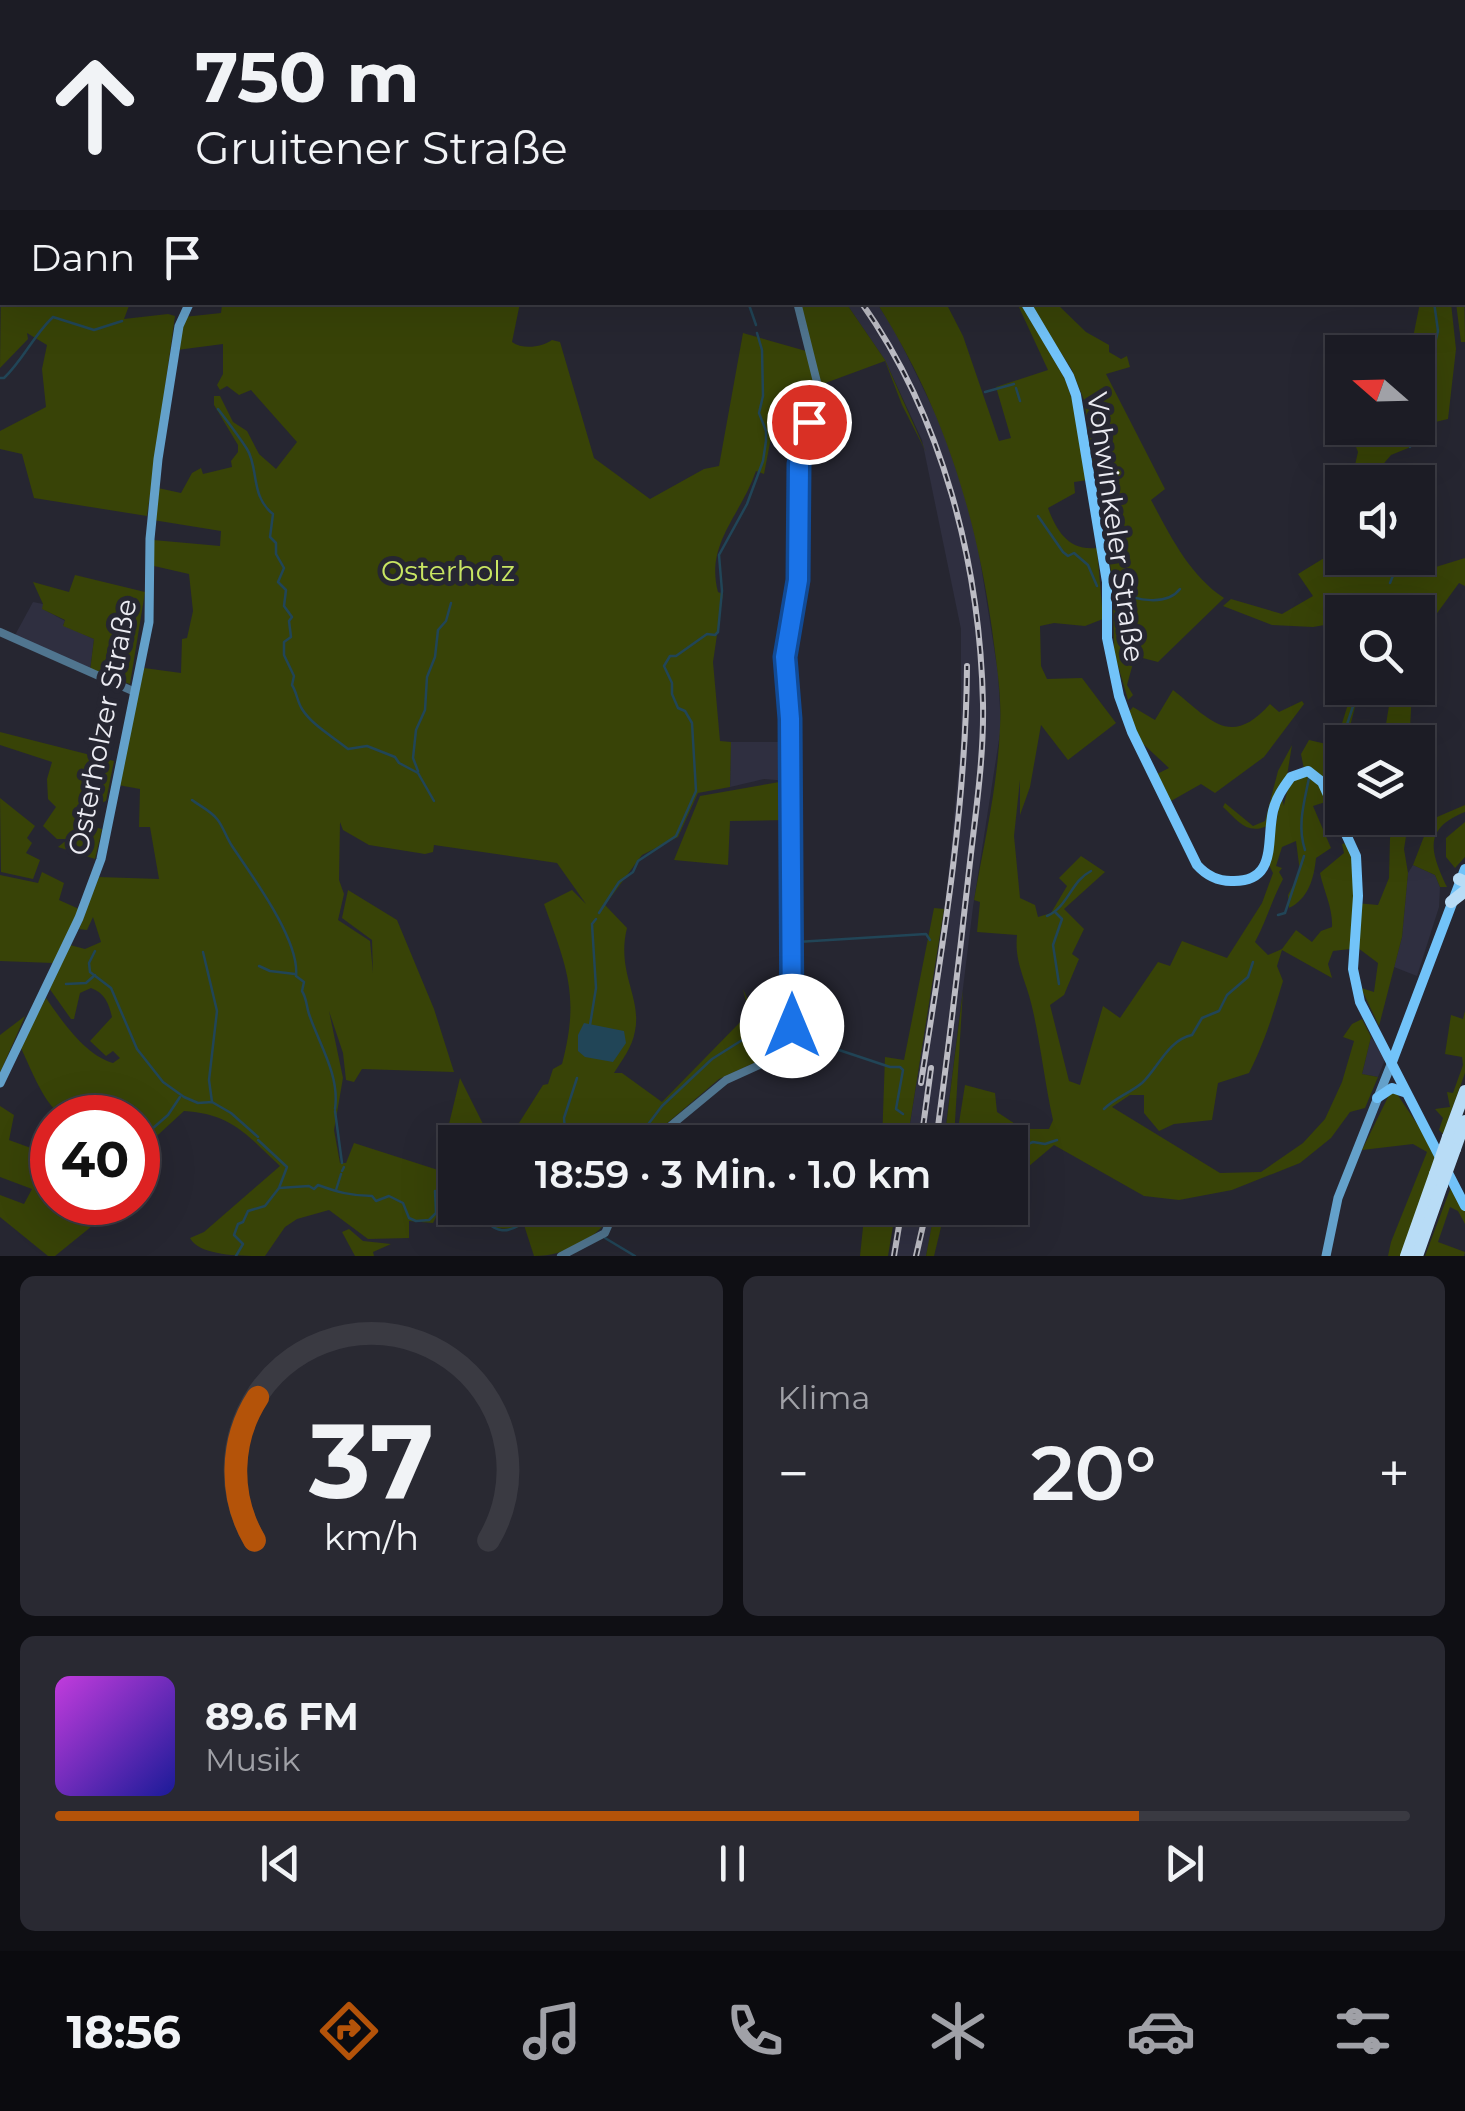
<!DOCTYPE html>
<html lang="de">
<meta charset="utf-8">
<style>
body{margin:0;font-family:Montserrat,sans-serif;background:#292932;color:#f1f3f6;height:100vh;display:flex;flex-direction:column;font-size:38px;white-space:nowrap}
*{box-sizing:border-box;margin:0}
p{font-size:32px;color:#a0a1a7}
.icon{flex:none;width:55px;height:55px;fill:none;stroke:currentColor;stroke-width:2;stroke-linecap:round;stroke-linejoin:round}
.map{position:relative;height:1256px;overflow:hidden}
.sheet{display:flex;flex-direction:column;gap:20px;padding:20px;background:#0f0f14;flex:1}
.sheet>*{flex:none}
.guide{position:absolute;left:0px;top:0px;width:1465px;height:305px;box-shadow:0 10px 40px #0002,0 0 0 2px #3a3a42;background:#1c1c25;color:#f1f3f6;overflow:hidden}
.needle{width:65px;rotate:290deg}
.tools{position:absolute;left:1325px;top:335px;display:grid;gap:20px}
.tools a{display:grid;place-items:center;width:110px;height:110px;border-radius:0px;background:#1c1c25;box-shadow:0 10px 40px #0002,0 0 0 2px #3a3a42;font-size:50px}
.speed{position:absolute;left:30px;top:1095px;display:flex;gap:20px;font-size:50px;font-weight:700;text-align:center}
.speed>*{display:grid;place-content:center;width:130px;height:130px;border-radius:50%;background:#1c1c25;box-shadow:0 10px 40px #0002,0 0 0 2px #3a3a42;line-height:1}
.speed .limit{border:15px solid #d22;background:#fff;color:#111}
.pin{position:absolute;display:grid;place-items:center;width:85px;height:85px;color:#fff;margin:-42px;border:5px solid #fff;border-radius:50%;box-shadow:0 2px 10px #0007}
.me{position:absolute;width:110px;margin:-55px;rotate:0deg;stroke-linejoin:round;filter:drop-shadow(0 0 8px #0008)}
.turn{display:flex;align-items:center;gap:35px;height:210px;padding:0 30px;font-size:45px}
.turn .icon{width:130px;height:130px;stroke-width:2.5}
.turn b{display:block;font-size:70px;line-height:85px}
.then{display:flex;align-items:center;height:95px;padding:0 30px;background:#0003;gap:20px;font-size:38px}
.big{font-size:75px;font-weight:600;line-height:1.1}
.sheet .card{flex:1;display:flex;flex-direction:column;justify-content:center;gap:15px;min-width:0;padding:0 35px;border-radius:15px;background:#292932}
.sheet .dial{align-items:center;gap:0}
.dial svg{height:260px;overflow:visible;fill:none;stroke:#3a3a42;stroke-width:7;stroke-linecap:round;text-anchor:middle}
.dial text{fill:#f1f3f6;stroke:none}
.song{display:flex;align-items:center;gap:30px}
.cover{width:120px;height:120px;border-radius:15px;background:linear-gradient(135deg,hsl(290 70% 55%),hsl(240 70% 35%))}
.played{height:10px;border-radius:5px;background:linear-gradient(90deg,#b45309 80%,#3a3a42 80%)}
.keys{display:flex;justify-content:space-around;direction:ltr}
.heat{display:flex;justify-content:space-between;align-items:center;font-size:55px;direction:ltr}
.sheet .tiles{flex:1;display:grid;gap:20px;grid-template-columns:1fr 1fr}
.card:last-child{grid-column:span 2}
.trip{position:absolute;left:438px;top:1125px;width:590px;height:100px;border-radius:0px;background:#1c1c25;box-shadow:0 10px 40px #0002,0 0 0 2px #3a3a42;font-weight:600;line-height:100px;text-align:center}
.tabs{display:flex;height:160px;justify-content:space-around;align-items:center;background:#0b0b0f;color:#a0a1a7}
.tabs .icon{width:70px;height:70px}
.tabs .on{color:#b45309}
.tabs b{font-size:45px;color:#f1f3f6}
.map>svg:first-child{display:block}
</style>
<div class="map">
<svg width="1465" height="1256" viewBox="0 0 1465 1256">
<rect width="100%" height="100%" fill="#262631"/>
<g fill="#2f2f40">
<path d="M709 0H908L909 2H710Z"/>
<path d="M846 303H877L895 331 942 427 974 522 998 673 1001 727 973 907 944 1142H907L946 901 961 741V629L922 440 885 360Z"/>
<path d="M33 602 43 604V609L65 621 63 625 94 639 90 671 14 637Z"/>
<path d="M731 742H786L788 781 764 779 730 787Z"/>
<path d="M1413 865 1435 875 1440 887 1439 907 1417 976 1394 967 1402 937 1408 873Z"/>
<path d="M1371 1037 1384 1056V1062L1378 1077 1362 1074Z"/>
<path d="M898 1208H936L926 1256H890Z"/>
</g>
<g fill="#384307">
<path d="M0 0H142L144 2H2V62Z"/>
<path d="M150 0H321L322 2H151Z"/>
<path d="M1463 195 1465 342H1461L1456 303 1462 302Z"/>
<path d="M2 201V302L130 303 124 319 168 314 175 316 147 516 34 498 22 454 0 449V431L46 407 42 369 47 345 27 333 28 339 0 368Z"/>
<path d="M260 302 520 303 512 342C523 350 542 347 552 340L560 342 594 458 650 499 704 469 719 466 743 333 806 351 815 385 805 429 774 422 764 474 756 471C741 515 705 544 718 592L723 594 713 662 720 741 731 742 730 787 698 793 678 837 642 855 605 905 627 928C616 972 642 997 635 1031 632 1048 622 1060 614 1073H622L662 1102 749 1013 743 989 759 1024 743 1041 772 1051 771 1055 719 1079 645 1142H507L543 1085 548 1084 553 1069 562 1064C580 996 567 968 544 904L572 890 586 904 557 863 434 845 433 852 425 854 369 845 343 830 340 822 339 880 344 894 338 920 370 941 373 973 372 940 342 918 348 890 397 920 434 1009 454 1072 362 1069 354 1082 346 1080 343 1053 329 1011 343 1078 334 1130 340 1163H346L354 1143 438 1170 460 1078 492 1142H455V1196L439 1194V1211L433 1223 409 1221V1238L368 1239 329 1210 297 1219 285 1227 265 1256C241 1256 199 1256 190 1238L204 1232 280 1166C247 1135 232 1114 184 1111L147 1145 138 1144V1118C118 1117 76 1122 60 1113 44 1105 28 1062 20 1046L46 998C62 1021 85 1055 113 1063L120 1058 113 1051 106 1056 90 1041 112 1017C109 1004 105 993 91 988L80 993 74 1019H71L49 988 70 945 85 949 101 942 93 917 87 930 79 929 99 877 159 879 150 827H139L140 789 118 785 144 668 181 673 182 639 187 638 193 611 189 574 154 566 153 540 220 546 221 531 153 520 158 488 181 493 192 473 201 468 203 474 232 467 231 461 238 452V445L214 405V396H220L233 422 247 431 259 454 276 469 297 442 251 390 239 395 227 386 220 390 217 385 223 374V344L177 350 184 317 221 313 222 305Z"/>
<path d="M799 303H846L885 360 926 452 902 405 885 361 820 385Z"/>
<path d="M877 303H946L963 336 999 441 1011 438 996 387 1048 370 1017 303H1021L1065 379 1076 411 1088 480 1074 482 1075 493 1048 508C1057 532 1069 551 1097 548L1103 619 1085 626 1054 623 1040 626 1041 666 1047 679 1082 678 1116 723 1068 760 1041 725 1030 787 1020 815V780L1014 836 1020 898 1035 905 1038 917 1051 913 1067 886 1059 878 1081 856 1105 872 1064 909 1084 929 1072 954 1079 959 1064 995 1050 1005 1069 1081 1080 1085 1103 1006 1120 1018 1158 962 1170 966 1182 941 1227 958 1262 903 1273 873 1269 865 1281 795 1284 806C1287 790 1289 781 1305 774L1301 754 1309 740 1335 746 1353 688H1360L1348 734 1332 770 1338 798 1313 806 1331 848 1316 858C1314 879 1308 899 1289 908L1288 895 1300 872 1296 841 1282 847 1276 866 1282 868 1279 872 1283 879C1272 900 1266 921 1255 942L1268 955 1282 949 1296 930 1312 942 1321 931 1332 927C1333 908 1324 892 1320 873L1344 853 1342 844 1349 842 1355 857 1356 903 1378 905 1389 878 1390 838 1395 818H1409L1404 849 1408 873 1402 937 1379 1026 1361 988 1374 992 1378 963 1358 948 1333 951 1328 964 1332 978 1282 950 1277 966 1283 981C1273 1014 1265 1041 1249 1073L1218 1083 1212 1120 1174 1124 1159 1131 1144 1113V1095H1130L1112 1107 1220 1173 1261 1172 1303 1143 1325 1119 1342 1082 1354 1041 1343 1037 1352 1024 1362 1019 1371 1037 1362 1074 1378 1077 1365 1108 1350 1112 1331 1138 1300 1163 1232 1190 1179 1200 1144 1196 1054 1145 1010 1182V1142H956L965 1085 995 1093 997 1112 1023 1129H1049L1053 1120C1045 1084 1041 1047 1033 1011 1027 981 1014 964 1017 935L977 932 980 902 974 900C984 843 998 785 1000 727 1002 695 996 661 992 629 975 509 942 406 877 303Z"/>
<path d="M1029 303H1056L1086 332 1109 345V352L1121 359 1127 356 1130 367 1106 374 1165 489 1151 500C1170 535 1189 575 1224 598L1158 662 1135 656 1127 685 1133 695 1128 700 1114 652 1113 583 1084 400 1072 370Z"/>
<path d="M1420 303H1451L1456 349 1448 419 1431 423 1433 438 1391 455 1368 482H1351L1358 452 1351 434 1393 442 1396 428H1418V352H1410Z"/>
<path d="M1342 547V558H1412L1413 574 1465 558V586L1459 583 1435 616 1418 656V612H1342V622L1313 627 1272 625 1223 606 1231 599 1282 614 1313 596 1298 574Z"/>
<path d="M75 575 145 592 130 684 90 671 94 639 63 626 65 620 42 609 43 604 33 582 69 592Z"/>
<path d="M1392 688H1412L1410 730 1412 742H1383Z"/>
<path d="M1173 690C1210 719 1230 749 1270 704L1279 712 1302 701 1304 704 1264 757 1215 793 1201 784 1171 801 1157 774 1169 768 1140 741 1128 713 1133 707 1155 720Z"/>
<path d="M0 732 114 761 106 801 94 806 88 825 102 829 95 859 58 847 68 839H57L43 826 56 807 48 799 47 779 52 762 0 745Z"/>
<path d="M1292 745 1287 776 1267 826C1247 835 1238 821 1223 807L1225 803 1253 826 1265 821 1278 771Z"/>
<path d="M785 781 786 820 730 821 728 865 674 860 700 796Z"/>
<path d="M0 798 35 826 27 838 32 843 26 853 40 860 33 879 1 872Z"/>
<path d="M1465 805V812C1422 829 1431 852 1447 887H1440L1435 875 1413 865 1428 826 1437 817Z"/>
<path d="M1465 822V857L1455 868 1446 857V838Z"/>
<path d="M42 872 64 883 59 900 79 909 53 963 0 961V875L38 883Z"/>
<path d="M934 908 944 909 907 1142H882L885 1057 904 1060Z"/>
<path d="M963 990 954 1138 953 1142H944Z"/>
<path d="M1465 1011V1073L1443 1134 1439 1130 1443 1118 1435 1109 1450 1107 1447 1092 1453 1093 1463 1065 1462 1057 1445 1054 1451 1015 1463 1019Z"/>
<path d="M25 1016 0 1073V1035Z"/>
<path d="M1390 1093 1397 1094 1426 1137 1435 1157 1401 1256H1388L1391 1242 1427 1152 1413 1144 1362 1150Z"/>
<path d="M0 1106 14 1115 9 1140 50 1155 39 1178 49 1184 52 1180V1202L118 1205 55 1256H48L0 1217V1195L24 1204 32 1189 0 1177Z"/>
<path d="M1451 1187 1465 1211V1224L1458 1211 1450 1207 1438 1242 1465 1252 1464 1256H1425Z"/>
<path d="M467 1208H476V1213L483 1216 486 1208H586L595 1215 614 1211C598 1238 567 1256 534 1256L524 1225C505 1234 488 1223 467 1226L464 1223Z"/>
<path d="M865 1208H896L888 1256H860Z"/>
<path d="M935 1208H941L943 1219 934 1256H926Z"/>
<path d="M349 1229 363 1241 391 1244 373 1252 374 1256H355L342 1232Z"/>
</g>
<path fill="#214557" d="M584 1023 624 1031 626 1043 613 1062 585 1057 578 1051V1035Z"/>
<g fill="none" stroke-linecap="round" stroke-linejoin="round">
<g stroke="#214557" stroke-width="2.5">
<path d="M620 0V2"/>
<path d="M702 0 704 2"/>
<path d="M748 302 756 325"/>
<path d="M0 378H4C23 360 33 336 53 317L94 330 122 321"/>
<path d="M1016 388 1020 401"/>
<path d="M985 392 1014 384"/>
<path d="M218 409C228 422 238 435 247 449 259 468 250 496 273 514L270 537 276 543V554L284 568 278 582 286 590 284 606 292 617 289 621 291 637 284 642V655L294 676 292 685C297 693 297 701 302 709 312 725 332 736 348 749L367 746 395 757 399 763 418 773 434 801"/>
<path d="M1418 414 1438 331 1434 302"/>
<path d="M1410 447 1414 428"/>
<path d="M1414 480 1417 482"/>
<path d="M1038 516 1063 552 1068 556 1074 553 1088 565 1097 586"/>
<path d="M1390 583 1400 558"/>
<path d="M1118 591C1136 601 1167 606 1180 589"/>
<path d="M1395 612 1400 602"/>
<path d="M1341 743 1354 703 1351 695 1357 688"/>
<path d="M418 771 413 758 416 730 425 710 427 677 435 657 438 630 446 621 451 603"/>
<path d="M192 800C200 806 211 811 217 819 223 826 226 837 232 846 252 876 300 940 296 976L304 982 302 991C307 999 306 1005 309 1014 319 1044 340 1075 335 1109"/>
<path d="M1305 850C1297 826 1304 803 1309 778"/>
<path d="M1055 912 1062 919 1053 945 1059 984"/>
<path d="M599 913 619 882 633 872 638 861 676 836 696 791 692 723 685 711 678 708 672 694V683L664 666 670 656H676L707 634 715 635 718 632 722 591 719 555 747 504 763 461 766 441V431L759 413 763 396 762 350 757 333"/>
<path d="M1278 915 1285 913 1304 856"/>
<path d="M1047 916C1068 907 1071 881 1091 871"/>
<path d="M95 951 89 963 90 972 111 988 137 1049 163 1082 184 1097 198 1103 212 1102 231 1113 258 1137"/>
<path d="M203 952 217 1011 209 1080 212 1102"/>
<path d="M259 966 270 971 295 974"/>
<path d="M795 968 797 942 926 934 930 940"/>
<path d="M66 984 86 983 95 975"/>
<path d="M590 1025 596 988 592 924 596 919"/>
<path d="M787 1051 794 1035 890 1067H900L903 1070 896 1109 903 1114"/>
<path d="M1104 1109C1116 1097 1130 1093 1142 1083 1158 1068 1168 1040 1192 1035L1202 1018 1219 1011 1227 995 1248 977 1253 962"/>
<path d="M335 1111 342 1163"/>
<path d="M962 1124 969 1136 984 1142"/>
<path d="M144 1136 168 1115 180 1097"/>
<path d="M138 1137 140 1136"/>
<path d="M258 1140 287 1167 279 1188"/>
<path d="M566 1142 564 1118 577 1078"/>
<path d="M627 1142 637 1139 662 1106 712 1059 747 1037 748 1042 777 1050"/>
<path d="M1010 1151 1033 1142 1045 1144 1057 1140"/>
<path d="M342 1171 344 1167"/>
<path d="M336 1190 341 1174"/>
<path d="M472 1208 466 1217H472L475 1223 486 1222C498 1232 506 1233 520 1225V1219L552 1208"/>
<path d="M576 1208 603 1226"/>
<path d="M605 1238 635 1256"/>
<path d="M236 1256 243 1244 234 1235 238 1224 243 1222 248 1211 265 1206 279 1188 309 1186 314 1189 318 1185C337 1192 352 1196 372 1196L376 1201 389 1196 403 1203 409 1218 416 1221 429 1220 436 1213 435 1191 455 1194"/>
</g>
<g stroke="#50758f" stroke-width="8">
<path d="M657 0 658 2"/>
<path d="M0 632 135 692"/>
<path d="M651 1142 726 1080 779 1056 792 1030 789 719 785 657 798 580 799 464 818 386 797 302"/>
<path d="M561 1256 605 1233 616 1208"/>
</g>
<g stroke="#64a1ca" stroke-width="9">
<path d="M147 0 148 2"/>
<path d="M0 1083 79 918 101 859 149 622 150 539 158 459 179 326 190 302"/>
<path d="M1326 1256 1338 1198 1392 1062"/>
</g>
<g stroke="#72c3f9" stroke-width="10">
<path d="M914 0 915 2"/>
<path d="M1025 302 1069 376 1076 395 1107 582V638L1119 696 1132 732 1197 865C1206 875 1218 881 1231 881 1278 883 1266 841 1273 811 1276 798 1283 788 1291 777L1308 771 1322 782 1356 856 1358 896 1353 969 1360 1002 1465 1206"/>
<path d="M1392 1062 1465 869"/>
<path d="M1377 1098 1392 1088 1404 1092"/>
</g>
<g stroke="#b8dcf6" stroke-width="12">
<path d="M1350 0 1352 2"/>
<path d="M1364 0 1366 2"/>
<path d="M1462 149 1465 155"/>
<path d="M1462 174 1465 180"/>
<path d="M1459 879 1465 882"/>
<path d="M1451 902 1465 891"/>
<path d="M1448 1137 1465 1091"/>
<path d="M1455 1149 1465 1121"/>
<path d="M1406 1256 1435 1174"/>
<path d="M1417 1256 1442 1185"/>
</g>
<g stroke="#bcbcc4" stroke-width="6">
<g id="rail">
<path d="M682 0 683 2"/>
<path d="M861 302C943 418 980 564 983 704 984 760 975 816 969 871 959 961 948 1052 936 1142"/>
<path d="M921 1083C943 944 966 807 967 666"/>
<path d="M921 1142 931 1068"/>
<path d="M894 1256 902 1208"/>
<path d="M916 1256 927 1208"/>
</g>
</g>
<use href="#rail" stroke="#262631" stroke-width="2.5" stroke-dasharray="8" stroke-linecap="butt"/>
<g stroke="#b8dcf6" stroke-width="12">
<path d="M1435 1174 1448 1137"/>
<path d="M1442 1185 1455 1149"/>
</g>
</g>
<g fill="none" stroke-linecap="round" stroke-linejoin="round">
<g stroke="#114b97" stroke-width="25">
<path id="route" d="M792 1026 790 719 785 657 798 580 799 464 809 422"/>
</g>
<use href="#route" stroke="#1a73e8" stroke-width="18"/>
</g>
<g text-anchor="middle" stroke-width="10" stroke-linejoin="round" paint-order="stroke">
<g font-size="28" fill="#ebebf2" stroke="#262631">
<text transform="translate(1116 527) rotate(82)" y="10">Vohwinkeler Straße</text>
<text transform="translate(102 727) rotate(-79)" y="10">Osterholzer Straße</text>
</g>
<g font-size="28" fill="#c8e562" stroke="#262631">
<text x="448" y="581">Osterholz</text>
</g>
</g>
</svg>
<div class="tools">
<a><svg class="needle" viewBox="-14 -14 28 28"><path d="M0-13l5 13h-10z" fill="#e53935"/><path d="M0 13l5-13h-10z" fill="#a0a1a7"/></svg></a>
<a><svg class="icon" aria-label="sound" viewBox="0 0 24 24"><path d="M4 9h4l5-4v14l-5-4H4zM17 9q2 3 0 6"/></svg></a>
<a><svg class="icon" aria-label="search" viewBox="0 0 24 24"><circle cx="10" cy="10" r="6"/><path d="M15 15l6 6"/></svg></a>
<a><svg class="icon" aria-label="layers" viewBox="0 0 24 24"><path d="M12 4l9 5-9 5-9-5zM3 14l9 5 9-5"/></svg></a>
</div>
<div class="speed"><div class="limit">40</div></div>
<div class="pin" style="left:809px;top:422px;background:#d93025"><svg class="icon" aria-label="arrive" viewBox="0 0 24 24"><path d="M6 21V4h12l-3 4 3 4H6"/></svg></div>
<svg class="me" style="left:792px;top:1026px" viewBox="-20 -20 40 40"><circle r="19" fill="#fff"/><path d="M0-13L10 11 0 6-10 11z" fill="#1a73e8"/></svg>
<div class="trip">18:59 · 3 Min. · 1.0 km</div>
<div class="guide">
<div class="turn"><svg class="icon" aria-label="ahead" viewBox="0 0 24 24"><path d="M12 20V5M6 11l6-6 6 6"/></svg><div><b>750 m</b>Gruitener Straße</div></div>
<div class="then">Dann<svg class="icon" aria-label="arrive" viewBox="0 0 24 24"><path d="M6 21V4h12l-3 4 3 4H6"/></svg></div>
</div>
</div>
<section class="sheet">
<div class="tiles">
<div class="card dial"><svg viewBox="0 0 100 80">
<path d="M14 69A42 42 0 1 1 86 69"/>
<path d="M14 69A42 42 0 0 1 15 25" stroke="#b45309"/>
<text x="50" y="56" font-size="32" font-weight="700">37</text>
<text x="50" y="72" font-size="11">km/h</text>
</svg></div>
<div class="card"><p>Klima</p>
<div class="heat"><a>−</a><b class="big">20°</b><a>+</a></div>
</div>
<div class="card">
<div class="song"><i class="cover"></i><div><b>89.6 FM</b><p>Musik</p></div></div>
<div class="played"></div>
<div class="keys"><svg class="icon" aria-label="previous" viewBox="0 0 24 24"><path d="M18 5L8 12l10 7zM5 5v14"/></svg><svg class="icon" aria-label="pause" viewBox="0 0 24 24"><path d="M8 5v14M16 5v14"/></svg><svg class="icon" aria-label="next" viewBox="0 0 24 24"><path d="M6 5l10 7-10 7zM19 5v14"/></svg></div>
</div>
</div>
</section>
<nav class="tabs">
<b>18:56</b>
<svg class="icon on" aria-label="directions" viewBox="0 0 24 24"><path d="M12 3l9 9-9 9-9-9zM9 14v-3h6M13 9l2 2-2 2"/></svg>
<svg class="icon" aria-label="music" viewBox="0 0 24 24"><path d="M9 18V5l10-2v13"/><circle cx="6" cy="18" r="3"/><circle cx="16" cy="16" r="3"/></svg>
<svg class="icon" aria-label="phone" viewBox="0 0 24 24"><path d="M5 4h4l2 5-3 2q2 4 5 5l2-3 5 2v4C11 20 4 13 5 4z"/></svg>
<svg class="icon" aria-label="climate" viewBox="0 0 24 24"><path d="M12 3v18M4 7l16 10M4 17L20 7"/></svg>
<svg class="icon" aria-label="car" viewBox="0 0 24 24"><path d="M5 17H2v-5l4-1 3-4h7l3 4 3 1v5h-3M9 17h6M6 11h13"/><circle cx="7" cy="17" r="2"/><circle cx="17" cy="17" r="2"/></svg>
<svg class="icon" aria-label="filters" viewBox="0 0 24 24"><path d="M4 7h16M4 17h16"/><circle cx="9" cy="7" r="2"/><circle cx="15" cy="17" r="2"/></svg>
</nav>
